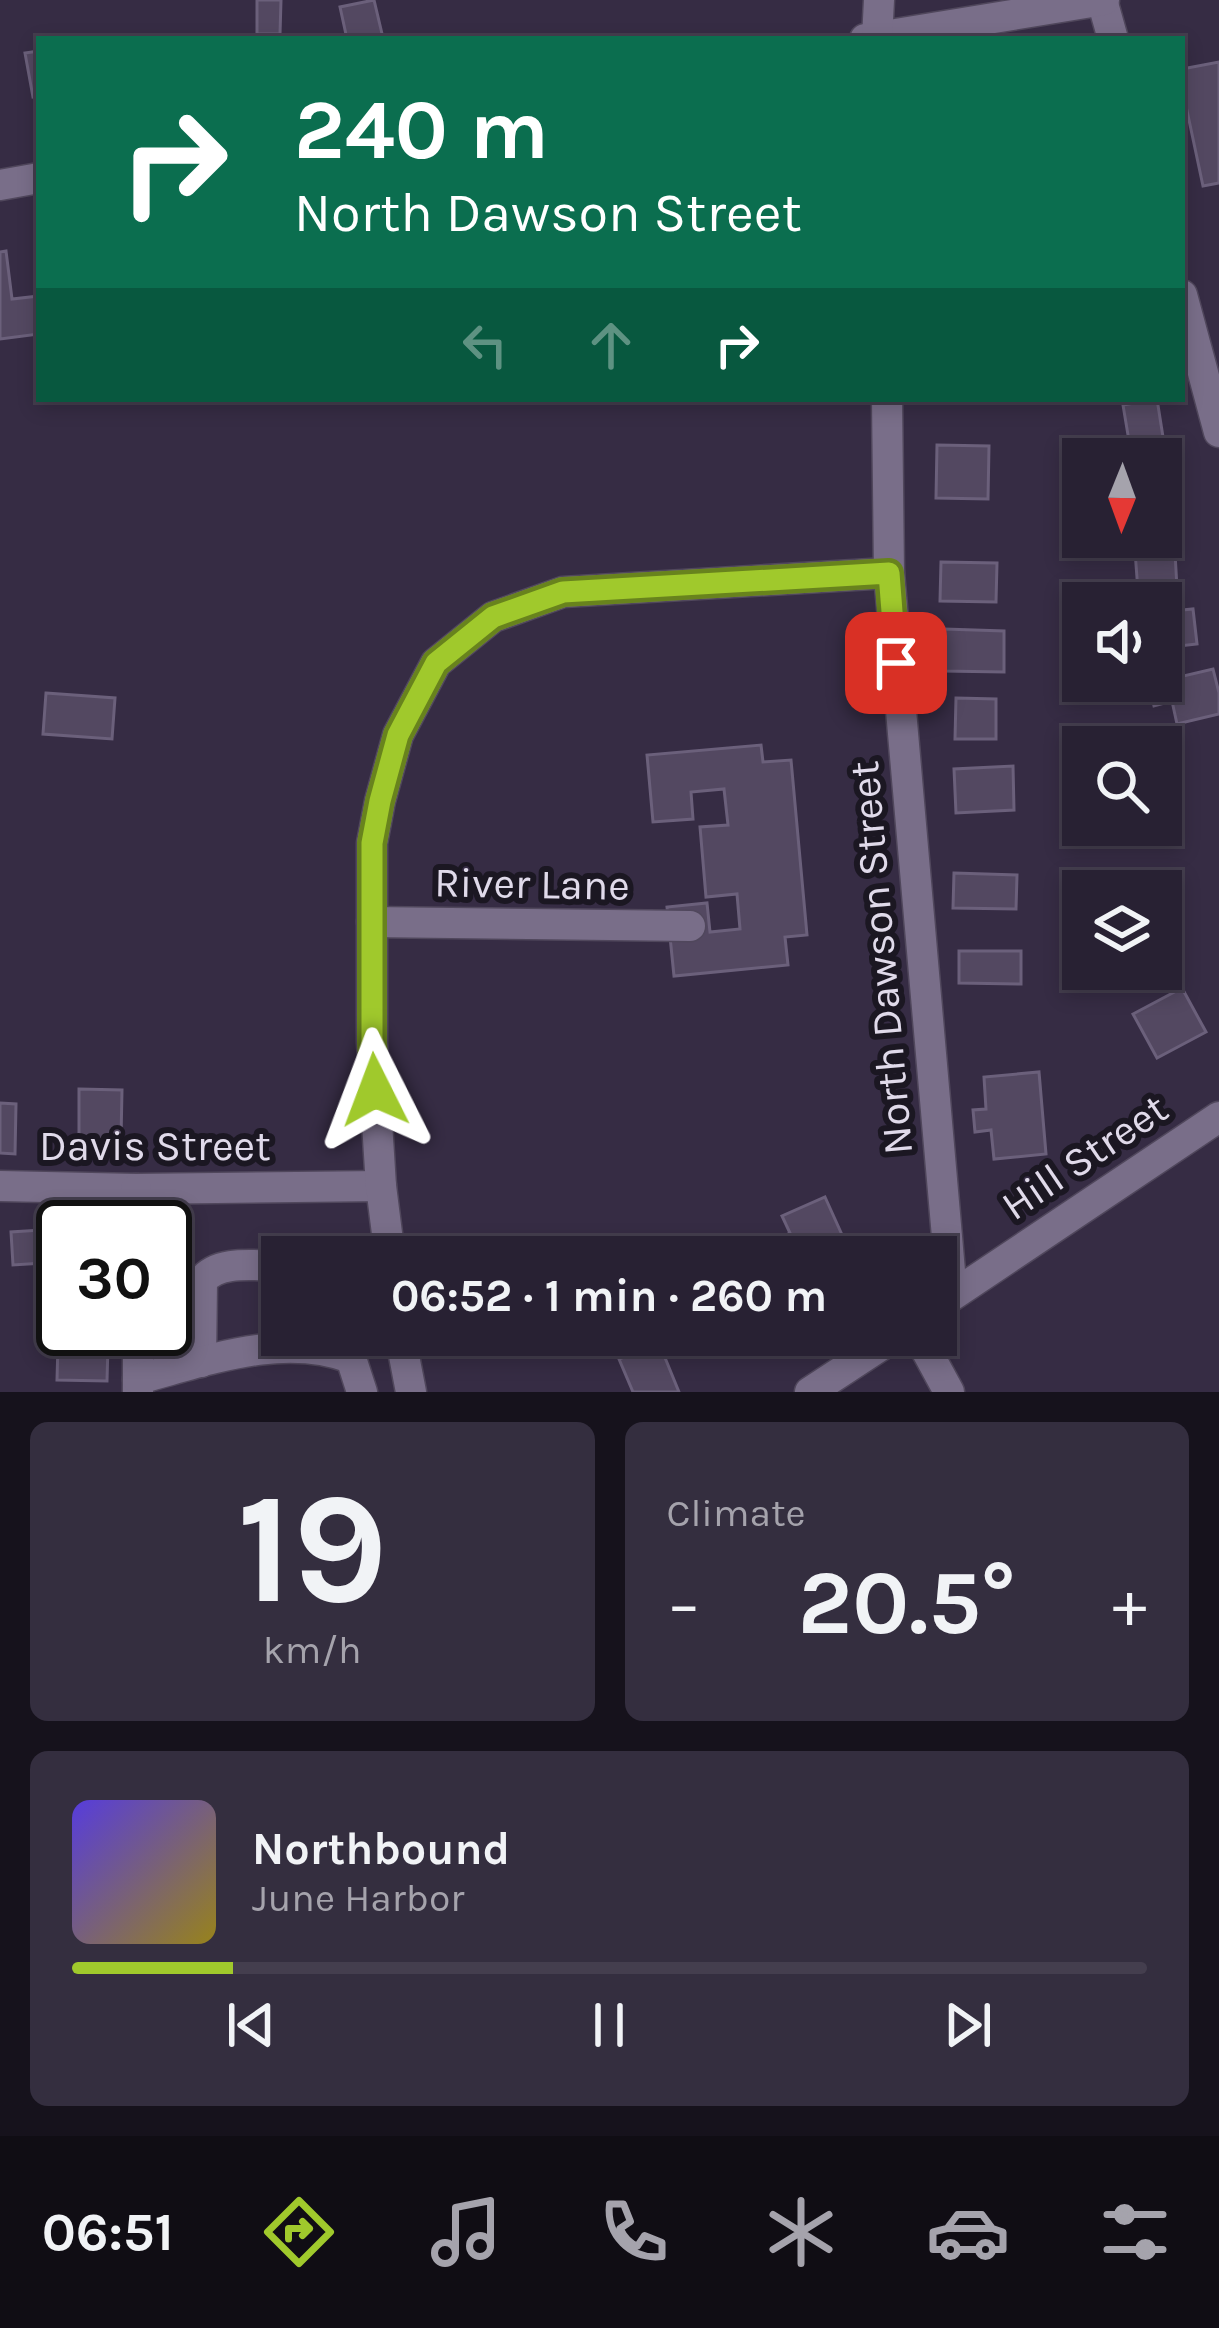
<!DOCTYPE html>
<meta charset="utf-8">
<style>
body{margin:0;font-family:Karla,sans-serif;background:#342e3f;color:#f1f3f6;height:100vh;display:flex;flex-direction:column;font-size:45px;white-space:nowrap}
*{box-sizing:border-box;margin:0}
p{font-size:39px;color:#a5a3ac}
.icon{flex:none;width:66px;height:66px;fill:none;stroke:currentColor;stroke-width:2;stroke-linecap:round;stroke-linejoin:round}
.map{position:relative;height:1392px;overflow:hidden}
.drawer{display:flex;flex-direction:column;gap:30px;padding:30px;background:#16121c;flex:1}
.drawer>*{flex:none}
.top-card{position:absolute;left:36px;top:36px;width:1149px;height:366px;border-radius:0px;box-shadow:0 6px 18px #0003,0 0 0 3px #443e4e;background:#0b6e4f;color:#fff;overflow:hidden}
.needle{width:78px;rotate:181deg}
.tools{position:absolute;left:1062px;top:438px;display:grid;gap:24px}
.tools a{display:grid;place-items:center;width:120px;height:120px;border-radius:0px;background:#282133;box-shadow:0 6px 18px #0003,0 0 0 3px #443e4e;font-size:60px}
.speed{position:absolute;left:36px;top:1200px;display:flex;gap:24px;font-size:60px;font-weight:700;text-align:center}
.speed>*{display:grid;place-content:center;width:156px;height:156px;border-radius:50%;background:#282133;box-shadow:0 6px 18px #0003,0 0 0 3px #443e4e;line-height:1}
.speed .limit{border:6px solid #111;border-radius:18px;background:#fff;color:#111}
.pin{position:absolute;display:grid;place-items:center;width:102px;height:102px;color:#fff;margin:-51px;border-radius:24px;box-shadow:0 6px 18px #0006}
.me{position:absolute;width:132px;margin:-66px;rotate:357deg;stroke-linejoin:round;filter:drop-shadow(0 0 9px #0008)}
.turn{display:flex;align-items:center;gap:42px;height:252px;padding:0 60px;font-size:54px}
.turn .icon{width:156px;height:156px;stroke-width:2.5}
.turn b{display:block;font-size:84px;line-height:102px}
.lanes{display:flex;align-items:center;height:114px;padding:0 60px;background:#0003;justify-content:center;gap:60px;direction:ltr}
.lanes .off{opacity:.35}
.big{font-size:90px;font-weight:700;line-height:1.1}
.drawer .card{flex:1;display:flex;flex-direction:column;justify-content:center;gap:18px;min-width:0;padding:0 42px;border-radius:18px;background:#342e3f}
.drawer .dial{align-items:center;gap:0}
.dial b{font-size:156px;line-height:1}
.song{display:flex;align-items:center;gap:36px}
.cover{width:144px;height:144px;border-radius:18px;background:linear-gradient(135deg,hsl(250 70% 55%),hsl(50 70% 35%))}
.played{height:12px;border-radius:6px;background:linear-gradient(90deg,#a0c92c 15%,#443e4e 15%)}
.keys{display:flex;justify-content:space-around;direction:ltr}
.heat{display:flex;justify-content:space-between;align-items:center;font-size:66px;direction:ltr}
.drawer .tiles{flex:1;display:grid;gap:30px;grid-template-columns:1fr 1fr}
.card:last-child{grid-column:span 2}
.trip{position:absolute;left:261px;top:1236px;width:696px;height:120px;border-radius:0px;background:#282133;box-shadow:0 6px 18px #0003,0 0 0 3px #443e4e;font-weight:700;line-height:120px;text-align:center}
.menu{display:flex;height:192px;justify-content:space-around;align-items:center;background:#100d14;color:#a5a3ac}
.menu .icon{width:84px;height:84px}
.menu .selected{color:#a0c92c}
.menu b{font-size:54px;color:#f1f3f6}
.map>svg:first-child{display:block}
</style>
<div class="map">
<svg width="1219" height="1392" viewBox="0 0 1219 1392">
<rect width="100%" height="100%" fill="#362c44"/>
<g fill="#534861" stroke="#6b607b" stroke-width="3">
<path d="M257 0H281L280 34H257Z"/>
<path d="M374 0 383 38 347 39 340 7Z"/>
<path d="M39 51V96L33 97 25 53Z"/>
<path d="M1219 62V183L1203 186 1182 87V69Z"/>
<path d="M6 251 12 299 39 296V334L0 339V252Z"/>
<path d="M1157 399 1166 456 1132 459 1123 405Z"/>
<path d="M937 445 989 446 988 499 936 498Z"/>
<path d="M1174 535 1177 588 1138 591 1134 538Z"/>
<path d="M941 562 997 563 996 602 940 601Z"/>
<path d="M1193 609 1197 644 1161 648V612Z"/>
<path d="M944 629 1004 631V672L943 671Z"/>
<path d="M1213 669 1219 693V714L1177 724 1172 701 1154 706 1149 684Z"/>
<path d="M46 693 115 698 112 739 43 734Z"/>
<path d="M956 698 996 699V739H955Z"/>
<path d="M761 745 763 762 791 760 807 935 785 937 788 965 674 976 667 907 707 903 710 932 740 929 737 894 706 897 700 827 728 825 724 789 691 792 693 819 653 822 647 755Z"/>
<path d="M1013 766 1014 810 956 813 954 769Z"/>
<path d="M1151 871 1178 918 1161 928V891H1130L1127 886Z"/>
<path d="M954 873 1017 875 1016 909 953 908Z"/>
<path d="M959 951H1021V984L959 983Z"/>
<path d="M1182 988 1206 1032 1157 1058 1133 1014Z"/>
<path d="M1039 1072 1046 1154 994 1159 991 1130 975 1132 973 1110 986 1109 984 1077Z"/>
<path d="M79 1089 122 1090 121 1139 79 1138Z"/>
<path d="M0 1103 16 1104 15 1154 0 1153Z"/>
<path d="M825 1197 852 1257H783L775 1240 790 1233 782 1216Z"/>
<path d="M73 1221 121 1222 120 1227H73Z"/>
<path d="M41 1230 43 1263 13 1265 11 1232Z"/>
<path d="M659 1343 679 1392H633L619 1359Z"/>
<path d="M58 1344 108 1345 107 1381 57 1380Z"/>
</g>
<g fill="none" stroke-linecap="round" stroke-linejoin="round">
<g stroke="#50475c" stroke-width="33">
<g id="minor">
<path d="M1102 0 1113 39"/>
<path d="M865 39 1104 0"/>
<path d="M877 39 879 0"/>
<path d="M0 185 39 178"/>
<path d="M1182 295 1219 432"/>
<path d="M887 399 889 573 952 1294"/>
<path d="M372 922 690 926"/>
<path d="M0 1186 136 1189 381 1186"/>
<path d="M136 1189V1227"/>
<path d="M390 1257 381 1186 372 1043V843L380 801 398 735 436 663 493 617 563 592 889 573"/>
<path d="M941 1303 1219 1117"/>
<path d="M138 1329V1392"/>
<path d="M400 1335 411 1392"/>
<path d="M918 1335 949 1392"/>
<path d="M201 1362 202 1281C218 1259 257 1266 282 1266"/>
<path d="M138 1379C207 1361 282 1332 351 1358L362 1392"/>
<path d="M810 1392 897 1335"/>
</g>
</g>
<use href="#minor" stroke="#796e89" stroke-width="30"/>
</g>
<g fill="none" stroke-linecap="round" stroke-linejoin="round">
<g stroke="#68831d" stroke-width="30">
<path id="route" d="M375 1090 372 1043V843L380 801 398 735 436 663 493 617 563 592 889 573 896 663"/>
</g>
<use href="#route" stroke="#a0c92c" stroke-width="21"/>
</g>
<g text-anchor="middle" stroke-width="12" stroke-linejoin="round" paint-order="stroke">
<g font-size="42" fill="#e0daea" stroke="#1b1722">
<text transform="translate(532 883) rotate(1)" y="15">River Lane</text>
<text transform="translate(880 958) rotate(-95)" y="15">North Dawson Street</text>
<text x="155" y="1160">Davis Street</text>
<text transform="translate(1084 1156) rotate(-34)" y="15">Hill Street</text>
</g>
</g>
</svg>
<div class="tools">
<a><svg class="needle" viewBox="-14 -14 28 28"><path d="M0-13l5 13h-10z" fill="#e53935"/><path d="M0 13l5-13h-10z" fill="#a5a3ac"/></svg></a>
<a><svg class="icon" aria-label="sound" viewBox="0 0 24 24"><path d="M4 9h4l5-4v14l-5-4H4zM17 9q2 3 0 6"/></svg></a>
<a><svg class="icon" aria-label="search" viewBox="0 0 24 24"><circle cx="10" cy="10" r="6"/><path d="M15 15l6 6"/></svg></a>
<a><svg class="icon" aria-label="layers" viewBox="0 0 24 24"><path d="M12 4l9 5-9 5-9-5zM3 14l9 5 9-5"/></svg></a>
</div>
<div class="speed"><div class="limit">30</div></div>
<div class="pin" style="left:896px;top:663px;background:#d93025"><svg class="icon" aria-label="arrive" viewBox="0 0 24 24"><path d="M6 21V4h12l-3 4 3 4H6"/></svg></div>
<svg class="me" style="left:375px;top:1090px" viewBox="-20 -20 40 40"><path d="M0-17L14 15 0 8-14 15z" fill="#a0c92c" stroke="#fff" stroke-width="4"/></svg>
<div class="trip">06:52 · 1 min · 260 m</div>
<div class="top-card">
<div class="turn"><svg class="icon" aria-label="right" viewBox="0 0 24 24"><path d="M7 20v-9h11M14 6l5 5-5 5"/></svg><div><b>240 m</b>North Dawson Street</div></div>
<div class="lanes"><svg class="icon off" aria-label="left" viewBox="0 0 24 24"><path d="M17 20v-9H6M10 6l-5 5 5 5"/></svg><svg class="icon off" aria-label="ahead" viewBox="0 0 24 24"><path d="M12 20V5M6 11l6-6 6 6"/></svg><svg class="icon" aria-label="right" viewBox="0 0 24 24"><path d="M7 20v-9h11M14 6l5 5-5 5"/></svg></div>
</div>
</div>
<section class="drawer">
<div class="tiles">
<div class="card dial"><b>19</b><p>km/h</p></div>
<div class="card"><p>Climate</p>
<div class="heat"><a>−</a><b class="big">20.5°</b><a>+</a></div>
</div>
<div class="card">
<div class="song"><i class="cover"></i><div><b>Northbound</b><p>June Harbor</p></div></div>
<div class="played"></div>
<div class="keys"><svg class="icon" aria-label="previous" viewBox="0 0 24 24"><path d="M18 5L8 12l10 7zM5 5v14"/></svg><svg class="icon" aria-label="pause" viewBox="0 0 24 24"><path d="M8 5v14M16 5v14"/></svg><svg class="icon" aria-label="next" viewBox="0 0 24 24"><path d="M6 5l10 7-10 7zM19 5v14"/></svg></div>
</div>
</div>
</section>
<nav class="menu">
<b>06:51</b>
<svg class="icon selected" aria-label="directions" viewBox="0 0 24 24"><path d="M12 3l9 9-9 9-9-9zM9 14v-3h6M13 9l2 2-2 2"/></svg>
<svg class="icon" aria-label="music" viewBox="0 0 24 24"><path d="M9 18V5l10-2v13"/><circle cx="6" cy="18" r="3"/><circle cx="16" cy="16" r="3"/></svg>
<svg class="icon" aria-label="phone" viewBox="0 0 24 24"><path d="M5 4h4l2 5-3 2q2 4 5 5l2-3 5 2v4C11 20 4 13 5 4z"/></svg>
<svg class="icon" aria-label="climate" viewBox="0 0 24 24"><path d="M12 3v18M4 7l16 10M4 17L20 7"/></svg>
<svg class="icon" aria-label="car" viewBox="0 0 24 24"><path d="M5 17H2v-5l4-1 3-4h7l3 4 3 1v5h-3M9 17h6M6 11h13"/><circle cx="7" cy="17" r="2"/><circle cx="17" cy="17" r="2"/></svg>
<svg class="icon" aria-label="filters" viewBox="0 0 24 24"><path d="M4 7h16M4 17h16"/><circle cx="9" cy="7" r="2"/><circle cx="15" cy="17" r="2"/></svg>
</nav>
